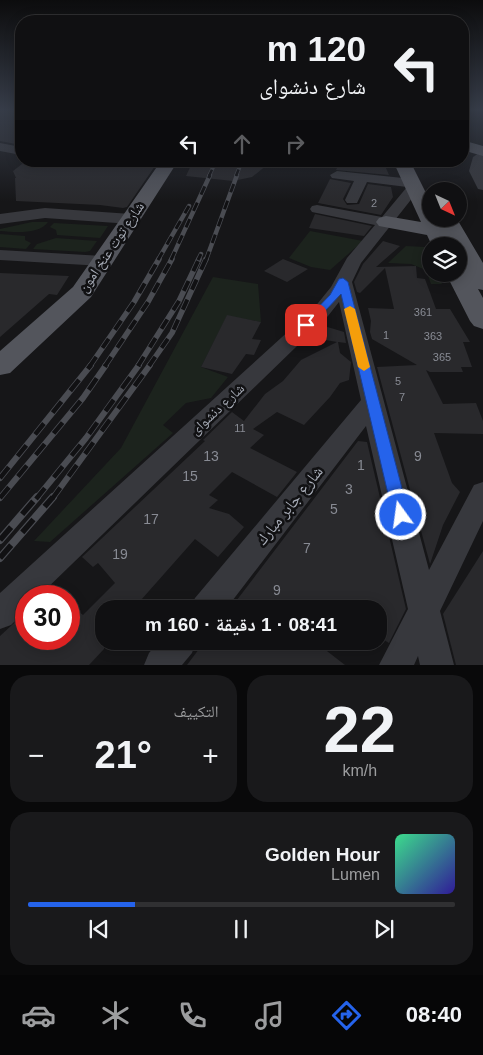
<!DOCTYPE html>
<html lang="ar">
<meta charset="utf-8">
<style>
body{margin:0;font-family:Helvetica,"Noto Naskh Arabic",sans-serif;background:#19191b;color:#f1f3f6;direction:rtl;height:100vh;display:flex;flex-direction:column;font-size:19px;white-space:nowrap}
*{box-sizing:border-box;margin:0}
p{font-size:16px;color:#9c9d9f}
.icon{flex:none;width:28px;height:28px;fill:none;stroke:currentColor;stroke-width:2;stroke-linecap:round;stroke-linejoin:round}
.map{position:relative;height:665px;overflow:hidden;direction:ltr}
.sheet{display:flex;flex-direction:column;gap:10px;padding:10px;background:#09090a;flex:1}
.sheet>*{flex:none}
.hud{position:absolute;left:15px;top:15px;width:454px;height:152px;border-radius:20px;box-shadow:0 2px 12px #0003,0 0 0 1px #303032;direction:rtl;background:#101012;color:#f1f3f6;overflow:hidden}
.needle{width:32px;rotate:137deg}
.fabs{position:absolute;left:422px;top:182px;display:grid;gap:10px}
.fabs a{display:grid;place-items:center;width:45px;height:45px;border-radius:50%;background:#101012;box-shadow:0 2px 12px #0003,0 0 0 1px #303032;font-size:25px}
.speed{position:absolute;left:15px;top:585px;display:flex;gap:10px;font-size:25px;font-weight:700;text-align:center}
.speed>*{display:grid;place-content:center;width:65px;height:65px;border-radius:50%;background:#101012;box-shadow:0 2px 12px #0003,0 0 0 1px #303032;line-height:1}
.speed .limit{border:8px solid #d22;background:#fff;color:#111}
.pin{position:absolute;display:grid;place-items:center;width:42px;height:42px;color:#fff;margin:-21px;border-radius:10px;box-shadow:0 2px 8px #0006}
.me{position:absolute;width:55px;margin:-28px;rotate:346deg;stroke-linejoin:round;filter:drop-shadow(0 0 4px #0008)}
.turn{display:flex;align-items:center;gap:18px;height:105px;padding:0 20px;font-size:22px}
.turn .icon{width:65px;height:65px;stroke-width:2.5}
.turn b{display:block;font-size:35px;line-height:42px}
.lanes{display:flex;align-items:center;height:48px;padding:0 20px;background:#0003;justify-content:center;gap:25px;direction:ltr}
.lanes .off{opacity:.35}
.big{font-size:38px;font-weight:700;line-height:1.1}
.sheet .tile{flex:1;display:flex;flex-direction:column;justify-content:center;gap:8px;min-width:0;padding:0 18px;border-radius:20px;background:#19191b}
.sheet .dial{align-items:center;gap:0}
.dial b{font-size:65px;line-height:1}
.song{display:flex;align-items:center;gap:15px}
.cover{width:60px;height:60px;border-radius:8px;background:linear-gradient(135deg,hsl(150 70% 55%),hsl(250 70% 35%))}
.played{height:5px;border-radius:2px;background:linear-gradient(90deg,#2563eb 25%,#303032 25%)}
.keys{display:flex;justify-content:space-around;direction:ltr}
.heat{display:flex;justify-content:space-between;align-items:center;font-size:28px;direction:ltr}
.sheet .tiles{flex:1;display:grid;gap:10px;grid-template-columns:1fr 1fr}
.tile:last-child{grid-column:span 2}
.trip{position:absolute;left:95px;top:600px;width:292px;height:50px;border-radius:20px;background:#101012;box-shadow:0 2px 12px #0003,0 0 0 1px #303032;font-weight:700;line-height:50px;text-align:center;direction:rtl}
.tabs{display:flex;height:80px;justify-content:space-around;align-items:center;background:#060607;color:#9c9d9f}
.tabs .icon{width:35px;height:35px}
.tabs .active{color:#2563eb}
.tabs b{font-size:22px;color:#f1f3f6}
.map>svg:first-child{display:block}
</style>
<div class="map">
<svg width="483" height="665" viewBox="0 0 483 665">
<rect width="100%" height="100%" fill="#161618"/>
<g fill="#1c231d">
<path d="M32 222H48C39 235 14 232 0 231V229Z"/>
<path d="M54 223 108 226 100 238 57 235 56 230 50 227Z"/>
<path d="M310 231 363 241 330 270 311 267 289 258Z"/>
<path d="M0 234 25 236V240L31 243 26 249 0 247Z"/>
<path d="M56 238 97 241 90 251 85 252 33 249 37 244Z"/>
<path d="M406 246 425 247 431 260V274H437L442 284H431L426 270 411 264 388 263Z"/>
<path d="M213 277 258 284 261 322 227 316 201 367 228 377 211 398 186 403 163 425 173 433 50 542 34 541 121 448Z"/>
</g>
<g fill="#29292c">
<path d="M0 109 21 110V145L0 141Z"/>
<path d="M46 161H145L157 163 127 207 123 208 100 205 16 201 15 178H16L13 171 22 164Z"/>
<path d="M193 161H272L252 177 233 181 186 176Z"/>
<path d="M348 161H383L389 175 336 170 338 166 345 167Z"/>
<path d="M330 179 351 183 343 199 347 205 359 204 368 184 391 187 393 197 381 215 318 203Z"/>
<path d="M315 214 372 226 364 236 309 228Z"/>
<path d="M383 241 400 246 376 267 416 266 417 278 425 279 436 309H450L470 342H463L472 367H461L463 372H430L426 370 443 404 476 403 483 421V434L434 433 452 483 460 492 443 525 430 564 377 367 417 365 372 339 370 332 371 321 368 308 394 309 385 268 360 293 357 292 354 282 363 264Z"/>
<path d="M283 259 308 269 287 282 264 271Z"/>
<path d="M0 273 69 276 57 295 49 294 0 337Z"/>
<path d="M227 315 261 322 252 339 261 340 254 355 246 354 232 374 201 367Z"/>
<path d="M321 325 344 332 346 343 338 342 340 353 351 362 349 380 340 383 330 397 304 425 277 412 253 429 264 435 250 448 297 472 277 497 232 472 209 495 218 500 209 508 229 514 244 527 218 557 195 539 141 600 149 609H104V649L89 665H0V636L26 612V639H69V604L83 615 115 583 98 563 93 567 82 557 205 441 203 440 232 412 244 421 265 394 283 381 301 360 337 342 309 337Z"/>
<path d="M358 441 367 442 406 609 389 643 379 637V609H350L347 605 325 609H230Z"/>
<path d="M483 551V665H456L443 614Z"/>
<path d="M205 641H314L345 665H187Z"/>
</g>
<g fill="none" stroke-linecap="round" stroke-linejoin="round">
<g fill="#37383d" fill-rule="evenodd">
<path d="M0 143 21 147V155L0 151Z"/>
<path d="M479 153 483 154V190L478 189 469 171 473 157Z"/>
<path d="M337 171 412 179 417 180 421 187 361 263 352 282 429 570 474 485 483 482V521L440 611 454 665H420L418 656 414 665H379L408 609 366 426 226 609H190L195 598 361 400 339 302 328 316 39 596H26V610L11 625 0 629V593L314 308 331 287 347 258 375 225 312 212 310 209 312 206 317 205 382 217 407 187 367 182 357 203H347L345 200 354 181 332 178 330 175Z"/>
<path d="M45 208 131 214 136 216 139 219 136 222 131 224 45 218 0 224V214Z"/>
<path d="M0 250 103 256 109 257 112 261 109 265 103 266 0 260Z"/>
<path d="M159 641H196L192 653 182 665H144L149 653Z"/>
</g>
<g fill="#53555c" fill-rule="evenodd">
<path d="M462 140 483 146V156L462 150Z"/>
<path d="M161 161H178L91 297 10 373 0 375V351L73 287Z"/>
<path d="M393 161H410L431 203V219H457L483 263V290L478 289 483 298V329L474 326 470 321 446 274H459V267L463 268 459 260V246H432L427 235 379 226 376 222 379 218 386 216 421 222Z"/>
</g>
<g stroke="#4a4c52" stroke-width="4">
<g id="rail-far4">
<path d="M209 176 216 161"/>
<path d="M236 176 242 161"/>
</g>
</g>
<g stroke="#4a4c52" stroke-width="4.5">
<g id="rail-far3">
<path d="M158 260 189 206"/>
<path d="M171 260 210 175"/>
<path d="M198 260 201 254"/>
<path d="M206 260 237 175"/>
</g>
</g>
<g stroke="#4a4c52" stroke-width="5.5">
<g id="rail-far2">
<path d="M90 366 134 302 159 259"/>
<path d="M105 366 148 302 172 259"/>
<path d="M138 366 179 301 199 259"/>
<path d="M149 366 172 333 206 259"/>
</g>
</g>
<g stroke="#4a4c52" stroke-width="6">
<g id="rail-far1">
<path d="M0 478 91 365"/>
<path d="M0 498 83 398 106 365"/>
<path d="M36 499 86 438 139 365"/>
<path d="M52 499 150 365"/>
</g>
</g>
<g stroke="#4a4c52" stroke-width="8">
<g id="rail">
<path d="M0 540 37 497"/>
<path d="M0 558 53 497"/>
</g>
</g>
<use href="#rail-far4" stroke="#111113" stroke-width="2.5" stroke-dasharray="7" stroke-linecap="butt"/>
<use href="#rail-far3" stroke="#111113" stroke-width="3" stroke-dasharray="9" stroke-linecap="butt"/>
<use href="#rail-far2" stroke="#111113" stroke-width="4" stroke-dasharray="11" stroke-linecap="butt"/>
<use href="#rail-far1" stroke="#111113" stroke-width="4.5" stroke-dasharray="14" stroke-linecap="butt"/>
<use href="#rail" stroke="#111113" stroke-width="5.5" stroke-dasharray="17" stroke-linecap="butt"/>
</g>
<linearGradient id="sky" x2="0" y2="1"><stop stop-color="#0c0c0d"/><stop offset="0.54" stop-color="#363c48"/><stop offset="1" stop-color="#363c48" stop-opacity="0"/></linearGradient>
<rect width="483" height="202" fill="url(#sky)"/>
<path fill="#2563eb" stroke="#184099" d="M343 278 348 282 409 515 406 520 401 522 395 520 393 515 341 294 310 327 306 328 301 325 330 295 339 279Z"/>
<path fill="#f59e0b" d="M350 306 355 309 370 367 364 371 358 367 344 309Z"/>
<g text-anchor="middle" stroke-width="5" stroke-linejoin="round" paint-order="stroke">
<g font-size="11" fill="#888b94">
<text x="374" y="207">2</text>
<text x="423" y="316">361</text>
<text x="386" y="339">1</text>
<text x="433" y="340">363</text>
<text x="442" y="361">365</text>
<text x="398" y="385">5</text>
<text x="402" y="401">7</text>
<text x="240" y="432">11</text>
</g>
<g font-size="14" fill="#a8adb8" stroke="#111113">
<text transform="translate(111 247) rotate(-56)" y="5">شارع توت عنخ امون</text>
<text transform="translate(217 409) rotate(-43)" y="5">شارع دنشواى</text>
</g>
<g font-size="14" fill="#888b94">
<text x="211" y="461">13</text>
<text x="418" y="461">9</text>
<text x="361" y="470">1</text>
<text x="190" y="481">15</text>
<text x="349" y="494">3</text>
<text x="334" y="514">5</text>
<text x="151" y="524">17</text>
<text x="307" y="553">7</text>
<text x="120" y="559">19</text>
<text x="277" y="595">9</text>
</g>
<g font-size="16" fill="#a8adb8" stroke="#111113">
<text transform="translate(289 505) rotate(-51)" y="6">شارع جابر مبارك</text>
</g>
</g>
</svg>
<div class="fabs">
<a><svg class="needle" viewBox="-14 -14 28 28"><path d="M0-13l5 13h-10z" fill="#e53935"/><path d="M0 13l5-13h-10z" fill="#9c9d9f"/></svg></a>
<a><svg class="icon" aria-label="layers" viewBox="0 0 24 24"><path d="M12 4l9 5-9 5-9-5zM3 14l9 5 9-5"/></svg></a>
</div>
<div class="speed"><div class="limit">30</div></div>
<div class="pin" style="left:306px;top:325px;background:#d93025"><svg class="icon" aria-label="arrive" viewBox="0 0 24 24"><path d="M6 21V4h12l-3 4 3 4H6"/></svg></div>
<svg class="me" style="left:401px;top:515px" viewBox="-20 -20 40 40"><circle r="17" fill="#2563eb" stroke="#fff" stroke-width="3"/><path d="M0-11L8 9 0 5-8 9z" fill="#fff"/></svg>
<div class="trip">08:41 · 1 دقيقة · 160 m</div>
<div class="hud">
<div class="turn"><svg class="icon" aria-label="left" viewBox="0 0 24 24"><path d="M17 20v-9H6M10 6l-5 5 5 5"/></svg><div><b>120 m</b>شارع دنشواى</div></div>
<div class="lanes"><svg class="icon" aria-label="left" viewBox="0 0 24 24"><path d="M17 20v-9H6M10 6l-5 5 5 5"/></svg><svg class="icon off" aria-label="ahead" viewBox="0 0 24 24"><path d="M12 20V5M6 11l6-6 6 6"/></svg><svg class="icon off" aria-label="right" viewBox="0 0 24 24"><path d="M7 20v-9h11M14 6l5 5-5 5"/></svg></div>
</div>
</div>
<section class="sheet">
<div class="tiles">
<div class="tile dial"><b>22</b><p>km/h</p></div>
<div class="tile"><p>التكييف</p>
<div class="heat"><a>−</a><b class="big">21°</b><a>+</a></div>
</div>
<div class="tile">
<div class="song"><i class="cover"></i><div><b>Golden Hour</b><p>Lumen</p></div></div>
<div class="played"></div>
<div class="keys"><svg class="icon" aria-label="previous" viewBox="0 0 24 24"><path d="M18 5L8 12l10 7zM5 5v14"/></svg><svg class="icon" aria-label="pause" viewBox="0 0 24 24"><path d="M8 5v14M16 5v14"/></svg><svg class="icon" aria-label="next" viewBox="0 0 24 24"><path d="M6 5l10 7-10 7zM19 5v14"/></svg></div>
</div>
</div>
</section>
<nav class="tabs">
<b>08:40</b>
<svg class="icon active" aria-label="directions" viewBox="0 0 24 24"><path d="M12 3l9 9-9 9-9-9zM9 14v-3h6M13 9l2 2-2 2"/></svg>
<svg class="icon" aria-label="music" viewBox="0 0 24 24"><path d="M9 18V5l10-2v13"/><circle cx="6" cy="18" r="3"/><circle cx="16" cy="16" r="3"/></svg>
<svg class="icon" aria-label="phone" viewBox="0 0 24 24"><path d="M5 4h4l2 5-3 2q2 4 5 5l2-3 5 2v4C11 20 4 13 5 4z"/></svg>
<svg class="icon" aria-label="climate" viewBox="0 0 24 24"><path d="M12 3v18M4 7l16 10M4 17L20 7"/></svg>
<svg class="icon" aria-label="car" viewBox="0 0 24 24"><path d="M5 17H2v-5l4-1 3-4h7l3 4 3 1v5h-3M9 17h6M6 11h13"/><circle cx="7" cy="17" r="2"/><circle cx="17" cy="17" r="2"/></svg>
</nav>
